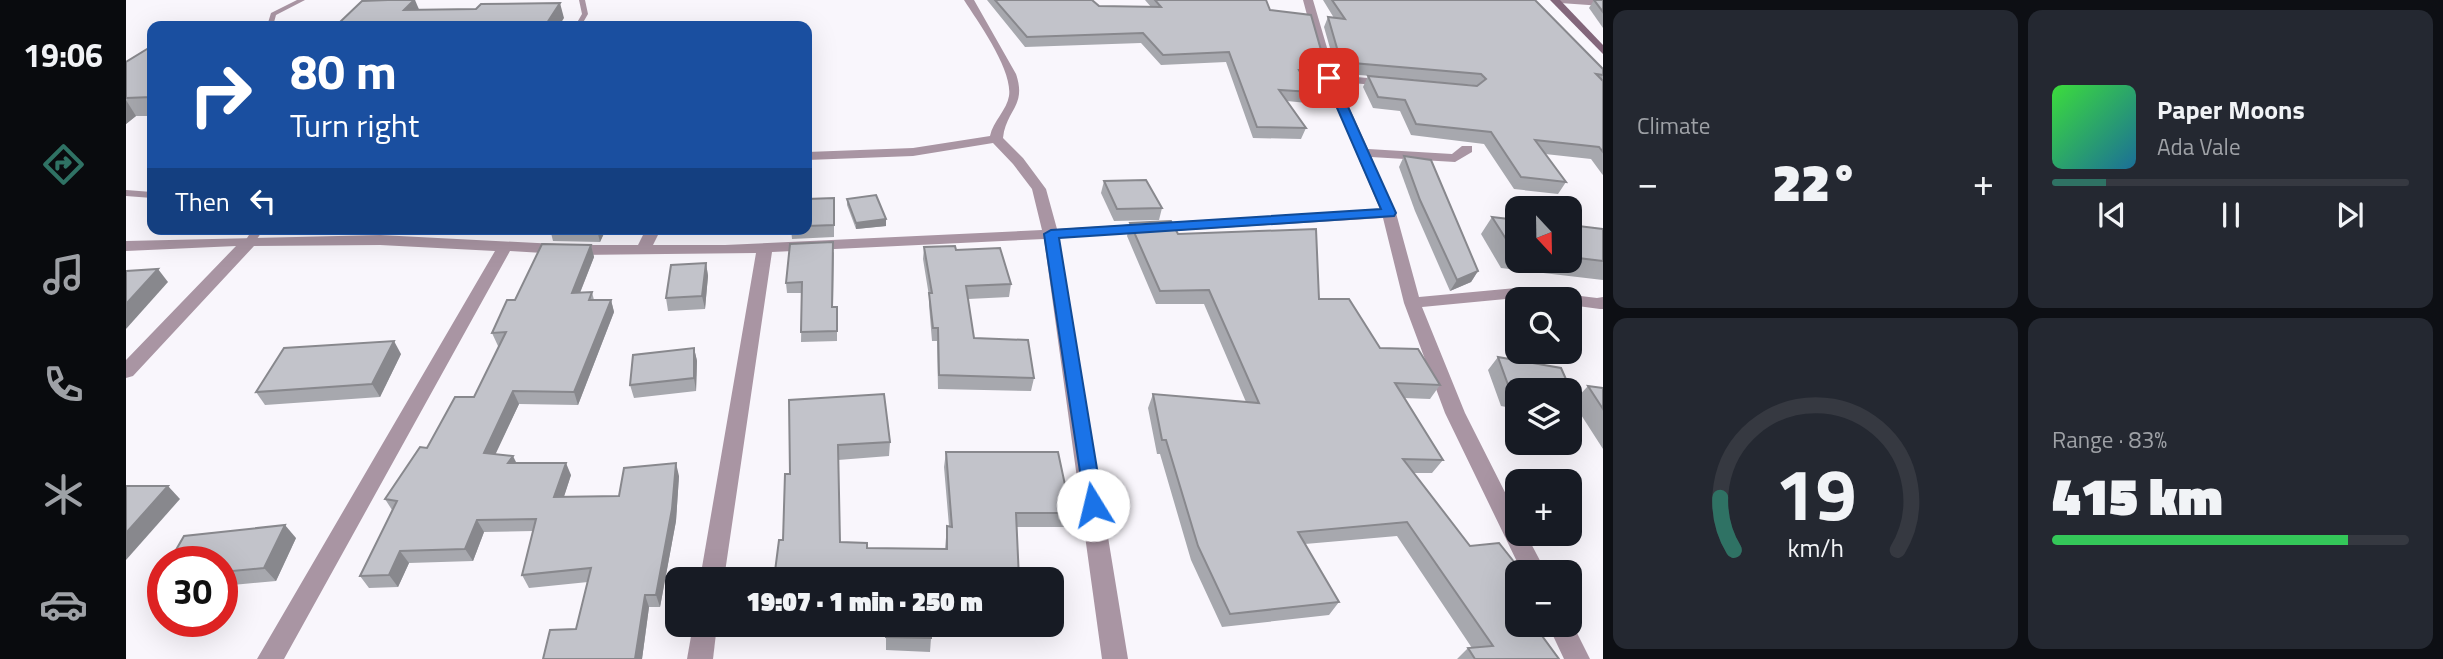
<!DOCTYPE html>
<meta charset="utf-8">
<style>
body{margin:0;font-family:"Titillium Web",sans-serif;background:#242831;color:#f1f3f6;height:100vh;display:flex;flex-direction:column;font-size:26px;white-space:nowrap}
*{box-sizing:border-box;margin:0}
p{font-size:23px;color:#9ea1a6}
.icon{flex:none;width:38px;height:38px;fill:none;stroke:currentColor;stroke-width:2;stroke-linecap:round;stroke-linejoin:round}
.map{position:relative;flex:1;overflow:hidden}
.details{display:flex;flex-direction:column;gap:10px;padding:10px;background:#0d0f14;width:840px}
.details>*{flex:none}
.top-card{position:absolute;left:21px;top:21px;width:665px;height:214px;border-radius:14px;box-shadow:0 7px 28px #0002;background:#1a4fa0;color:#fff;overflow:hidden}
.needle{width:46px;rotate:158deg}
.controls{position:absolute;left:1379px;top:196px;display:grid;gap:14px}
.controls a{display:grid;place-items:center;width:77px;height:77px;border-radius:14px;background:#171b24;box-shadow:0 7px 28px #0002;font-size:35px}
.speed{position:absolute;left:21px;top:546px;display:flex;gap:14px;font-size:35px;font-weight:700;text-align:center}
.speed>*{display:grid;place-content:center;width:91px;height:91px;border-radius:50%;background:#171b24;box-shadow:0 7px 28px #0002;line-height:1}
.speed .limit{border:10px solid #d22;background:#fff;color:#111}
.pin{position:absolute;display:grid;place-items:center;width:60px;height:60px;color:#fff;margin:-30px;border-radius:14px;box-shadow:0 4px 10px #0006}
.me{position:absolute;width:77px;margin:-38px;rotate:351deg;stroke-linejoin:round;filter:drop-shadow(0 0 5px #0008)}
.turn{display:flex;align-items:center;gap:24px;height:147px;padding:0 28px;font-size:32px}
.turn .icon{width:91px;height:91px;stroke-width:2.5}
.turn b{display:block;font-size:49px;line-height:60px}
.then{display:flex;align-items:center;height:66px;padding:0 28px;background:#0003;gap:14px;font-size:26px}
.big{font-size:52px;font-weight:800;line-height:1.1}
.details .widget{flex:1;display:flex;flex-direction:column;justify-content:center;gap:10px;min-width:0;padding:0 24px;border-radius:14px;background:#242831}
.details .dial{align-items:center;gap:0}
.dial svg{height:182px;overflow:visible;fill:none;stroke:#363941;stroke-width:7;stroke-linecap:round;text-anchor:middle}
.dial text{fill:#f1f3f6;stroke:none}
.song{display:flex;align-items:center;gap:21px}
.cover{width:84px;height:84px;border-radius:10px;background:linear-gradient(135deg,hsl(120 70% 55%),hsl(200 70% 35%))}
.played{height:7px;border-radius:4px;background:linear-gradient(90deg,#2f7264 15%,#363941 15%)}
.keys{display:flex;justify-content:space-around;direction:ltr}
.heat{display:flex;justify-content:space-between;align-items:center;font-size:38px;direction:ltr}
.charge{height:10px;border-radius:5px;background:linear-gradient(90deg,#34c759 83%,#363941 0)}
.details .tiles{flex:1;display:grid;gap:10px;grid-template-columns:repeat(2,1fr)}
.trip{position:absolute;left:539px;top:567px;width:399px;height:70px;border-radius:14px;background:#171b24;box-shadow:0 7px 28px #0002;font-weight:800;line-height:70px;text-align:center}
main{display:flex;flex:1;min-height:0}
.tabs{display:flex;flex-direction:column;width:126px;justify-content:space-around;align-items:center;background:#090b0e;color:#9ea1a6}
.tabs .icon{width:49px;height:49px}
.tabs .on{color:#2f7264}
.tabs b{font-size:32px;color:#f1f3f6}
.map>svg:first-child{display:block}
</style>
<main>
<nav class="tabs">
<b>19:06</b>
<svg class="icon on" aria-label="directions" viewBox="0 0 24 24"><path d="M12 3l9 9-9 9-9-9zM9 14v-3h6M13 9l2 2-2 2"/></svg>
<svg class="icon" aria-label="music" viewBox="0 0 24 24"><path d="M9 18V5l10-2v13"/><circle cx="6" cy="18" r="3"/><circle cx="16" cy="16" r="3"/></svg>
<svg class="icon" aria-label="phone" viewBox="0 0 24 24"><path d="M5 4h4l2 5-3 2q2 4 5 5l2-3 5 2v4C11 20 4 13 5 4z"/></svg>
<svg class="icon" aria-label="climate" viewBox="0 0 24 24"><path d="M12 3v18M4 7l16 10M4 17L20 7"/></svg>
<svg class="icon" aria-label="car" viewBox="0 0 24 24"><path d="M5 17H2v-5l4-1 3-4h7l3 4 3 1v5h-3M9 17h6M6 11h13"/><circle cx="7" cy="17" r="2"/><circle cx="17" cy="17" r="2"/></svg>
</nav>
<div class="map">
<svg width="1477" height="659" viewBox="0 0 1477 659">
<rect width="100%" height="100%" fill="#f9f6fc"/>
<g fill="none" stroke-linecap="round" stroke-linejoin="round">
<g fill="#a995a3" fill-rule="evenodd">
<path d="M171 0H179L150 15 147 26H141L145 13Z"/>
<path d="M453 0H459L462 14 455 26H449L456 14Z"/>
<path d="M0 190 26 192V198L0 196Z"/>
<path d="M127 229H138L128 243H120L119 241Z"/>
</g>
<g fill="#a995a3" fill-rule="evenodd">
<path d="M838 0H848L890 74C901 106 880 110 877 138L897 158 920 189 931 229 1254 209 1198 78 1177 0H1187L1209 75 1263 80 1269 83 1263 86 1212 82 1242 149 1326 154 1336 146H1346V152L1329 162 1245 157 1270 213 1293 297 1390 288 1471 298 1477 297V309H1474L1444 305V299L1390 298 1296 307 1339 413 1391 516V534H1400L1420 572H1396L1319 413 1278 303 1257 218 933 238 1002 659H976L918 239 646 252 598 579H574L630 253 450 255 384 251 158 659H131L369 251 254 245 128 246 7 376 0 378V360L110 246 0 251V241L254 235 450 245H512L520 229H535L527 245H599L916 230 906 189 887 164 867 143 787 156 681 160V152L787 148 864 136C867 121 881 110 883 96 887 70 852 22 838 0Z"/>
<path d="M1429 0H1477V6L1434 3Z"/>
<path d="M1444 619 1464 659H1438L1422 625H1444Z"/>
<path d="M567 625H591L587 659H561Z"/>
</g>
<path fill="#83667b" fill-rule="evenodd" d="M1424 0H1434L1477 45V54Z"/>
</g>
<g fill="#a7a8ae">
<path d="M861 0H966L973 6 1025 7 1019 0H1140L1144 10 1201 71 1196 81H1179L1185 92 1181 103 1161 101 1180 128 1175 139 1127 138 1100 62 1035 65 1015 43 899 47Z"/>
<path d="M1197 0H1409L1477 69V175L1476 174 1465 159 1419 154 1440 182 1432 194 1388 189 1358 144 1285 135 1274 111 1247 108 1237 87 1242 76 1347 85 1211 73 1198 27 1202 17 1208 18Z"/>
<path d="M1468 0H1477V28L1463 8Z"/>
<path d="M26 46V116H10L0 124V62Z"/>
<path d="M1278 156 1352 271 1345 282 1324 291 1289 211 1273 167Z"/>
<path d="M978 181 1036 208 1033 220 988 221 975 193Z"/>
<path d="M708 198V237L666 239 665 229H681V199Z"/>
<path d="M721 199 760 219V226L730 229 721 205Z"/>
<path d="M1366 217 1391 220V261H1444V225L1477 229V280L1375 268 1355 234Z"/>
<path d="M1004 223 1052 234 1193 299 1254 348 1314 385 1304 399 1278 398 1317 460 1306 473H1288L1391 625H1416L1413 627H1410L1433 659H1331L1342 648H1346L1271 536 1179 544 1213 602 1203 615 1096 627 1065 560 1034 454H1031L1022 408 1027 394 1120 402 1078 304H1030L1001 236Z"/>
<path d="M424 229H480L474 242 427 241Z"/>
<path d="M465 245 468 257 454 293 466 292 468 300H485L488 312 452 405 393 404 369 454 390 463 445 475 438 496H493L553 476 550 521 534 607H523L516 659H417L450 629 462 582 403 588 396 575 407 531 358 532 347 561 283 563 272 587 243 588 234 576 266 510 259 499 301 448 348 397 373 346H372L366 333 389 300Z"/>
<path d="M798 247 830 250 885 284 883 297 842 299 848 338 908 378 905 391 812 389 811 341H806L803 305V296L797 259Z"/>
<path d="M708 252 707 307H711V341L675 342 676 293H661L660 283Z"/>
<path d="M580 263 582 276 579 309 542 311 540 298Z"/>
<path d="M568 348 571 361 570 391 508 398 504 385Z"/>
<path d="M275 354 254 397 139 405 130 392Z"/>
<path d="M1372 357 1435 368 1449 400 1462 386 1477 388V449L1450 407 1444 415V390H1391V409L1375 406 1362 370Z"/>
<path d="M663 400 764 442 763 456 712 460 714 542 741 548 819 549 821 526H823L818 467 820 452 945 513 941 527H891L893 579 657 540 664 474Z"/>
<path d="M170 538 150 581 96 586V562Z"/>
<path d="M760 625 805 638 804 652 760 650Z"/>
</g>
<g fill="#88888d">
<path d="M288 0H289L295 14 278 10Z"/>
<path d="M434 3 438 18 433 26H419Z"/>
<path d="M0 100 10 116 0 124Z"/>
<path d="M760 219V226L730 229V223Z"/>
<path d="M471 229H480L474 242 471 230Z"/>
<path d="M465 245 468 257 449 305 446 293Z"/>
<path d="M580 263 582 276 579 309 576 296Z"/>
<path d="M32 269 42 282 0 329V304Z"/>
<path d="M1352 271 1345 282 1324 291 1331 280Z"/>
<path d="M485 300 488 312 452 405 448 392Z"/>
<path d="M268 341 275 354 254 397 246 384Z"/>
<path d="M568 348 571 361 570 391 568 378Z"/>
<path d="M387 391 393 404 364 466 358 453Z"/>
<path d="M387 456 393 468 382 463Z"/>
<path d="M440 463 445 475 434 509 428 497Z"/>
<path d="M550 463 553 476 550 521 534 607 530 595Z"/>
<path d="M42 486 54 499 0 560V533Z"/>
<path d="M351 520 358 532 347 561 339 549Z"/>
<path d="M159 525 170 538 150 581 138 568Z"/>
<path d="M274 551 283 563 272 587 263 575Z"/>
<path d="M519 595 523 607 516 659H509Z"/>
</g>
<g fill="#c2c3ca" stroke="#88888d" stroke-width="2">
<path d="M262 0H288L278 10 350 9 355 4 434 3 419 26H154L158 23H213L236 1Z"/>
<path d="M869 0H966L973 6 1035 7 1029 0H1140L1144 10 1185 15 1201 71 1173 70 1185 92 1153 90 1180 128 1131 127 1103 52 1037 55 1017 33 901 37Z"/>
<path d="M1206 0H1409L1477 69V75L1470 74 1477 81V152L1473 147 1409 140 1440 182 1395 177 1365 132 1290 124 1279 100 1252 97 1242 76 1351 86 1360 79 1355 74 1215 62 1202 17 1219 19Z"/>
<path d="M1468 0H1477V12Z"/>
<path d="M26 46V97L0 98V62Z"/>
<path d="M1278 156 1305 160 1352 271 1331 280 1294 200Z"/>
<path d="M1020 180 1036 208 991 209 978 181Z"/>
<path d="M750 195 760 219 730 223 721 199Z"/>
<path d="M708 198V225L681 226V199Z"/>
<path d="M1366 217 1391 220V251L1387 250Z"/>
<path d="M1045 221 1052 234 1190 229 1193 299H1223L1254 348 1292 349 1314 385 1269 383 1317 460 1277 459 1344 546 1373 543 1396 572H1391V625H1408L1433 659H1349L1342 648 1367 646 1281 522 1172 532 1213 602 1104 614 1072 546 1040 440H1036L1027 394 1133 403 1083 290 1034 291 1004 223Z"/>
<path d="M1444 225 1477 229V261L1444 257Z"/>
<path d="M707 242 706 307H711V331L675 332 676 282 660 283 664 244Z"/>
<path d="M416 244 465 245 446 293 466 292 463 300H485L448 392 387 391 358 453 387 456 382 463H440L428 497 493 496 498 468 550 463 546 509 530 595H519L509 659H417L424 630 450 629 465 568 396 575 410 519 351 520 339 549 274 551 263 575 234 576 271 501 259 499 294 447 301 448 329 397H348L380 332 366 333 381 300H389Z"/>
<path d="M829 246 830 250 874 248 885 284 840 286 848 338 902 340 908 378 813 375 812 328H807L803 293H806L798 247Z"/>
<path d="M580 263 576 296 540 298 545 265Z"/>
<path d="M32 269 0 304V271Z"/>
<path d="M268 341 246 384 130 392 158 348Z"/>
<path d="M568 348V378L504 385 507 355Z"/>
<path d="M1372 357 1435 368 1452 406 1444 404V390H1391V394L1385 393Z"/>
<path d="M1462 386 1477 388V409Z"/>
<path d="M758 394 764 442 712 445 714 542 741 543V548L821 549V526L826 527 820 452H932L945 513H890L893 579H648L653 540H657L659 474H664L663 400Z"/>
<path d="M0 486H42L0 533Z"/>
<path d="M159 525 138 568 96 572V562H43L58 536Z"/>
<path d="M760 625H805V638L760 637Z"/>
</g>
<path fill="#1a73e8" stroke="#114b97" stroke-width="2" d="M1200 76 1209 78 1270 213 1268 216 933 238 977 505 974 511 967 514 960 511 918 234 925 230 1255 209 1198 78Z"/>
</svg>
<div class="controls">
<a><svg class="needle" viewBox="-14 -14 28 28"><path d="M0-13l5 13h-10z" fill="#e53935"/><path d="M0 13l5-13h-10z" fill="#9ea1a6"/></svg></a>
<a><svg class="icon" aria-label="search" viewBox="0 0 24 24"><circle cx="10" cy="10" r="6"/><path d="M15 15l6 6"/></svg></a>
<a><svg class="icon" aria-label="layers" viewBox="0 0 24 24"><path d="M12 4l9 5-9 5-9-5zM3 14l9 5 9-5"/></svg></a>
<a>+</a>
<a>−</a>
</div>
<div class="speed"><div class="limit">30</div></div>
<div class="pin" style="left:1203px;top:78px;background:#d93025"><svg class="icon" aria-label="arrive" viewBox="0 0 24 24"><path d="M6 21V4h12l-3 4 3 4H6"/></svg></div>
<svg class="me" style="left:967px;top:505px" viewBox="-20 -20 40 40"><circle r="19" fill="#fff"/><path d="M0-13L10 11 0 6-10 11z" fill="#1a73e8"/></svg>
<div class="trip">19:07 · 1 min · 250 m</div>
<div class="top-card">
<div class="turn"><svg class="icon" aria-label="right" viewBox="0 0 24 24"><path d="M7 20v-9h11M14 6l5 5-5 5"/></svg><div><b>80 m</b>Turn right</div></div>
<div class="then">Then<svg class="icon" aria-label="left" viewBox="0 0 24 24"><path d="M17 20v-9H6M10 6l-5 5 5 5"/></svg></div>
</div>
</div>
<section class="details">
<div class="tiles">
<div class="widget"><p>Climate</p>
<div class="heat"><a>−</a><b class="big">22°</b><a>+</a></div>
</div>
<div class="widget">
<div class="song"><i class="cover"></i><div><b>Paper Moons</b><p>Ada Vale</p></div></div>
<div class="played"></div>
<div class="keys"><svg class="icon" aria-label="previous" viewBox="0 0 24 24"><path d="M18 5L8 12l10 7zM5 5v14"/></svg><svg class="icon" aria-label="pause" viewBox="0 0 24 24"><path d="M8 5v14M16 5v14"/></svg><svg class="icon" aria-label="next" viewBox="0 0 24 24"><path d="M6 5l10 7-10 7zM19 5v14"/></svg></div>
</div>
<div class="widget dial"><svg viewBox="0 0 100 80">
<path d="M14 69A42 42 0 1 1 86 69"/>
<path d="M14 69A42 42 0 0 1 8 46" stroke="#2f7264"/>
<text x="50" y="56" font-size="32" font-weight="700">19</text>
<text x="50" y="72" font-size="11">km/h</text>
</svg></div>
<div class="widget"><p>Range · 83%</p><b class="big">415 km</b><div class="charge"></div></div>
</div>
</section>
</main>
